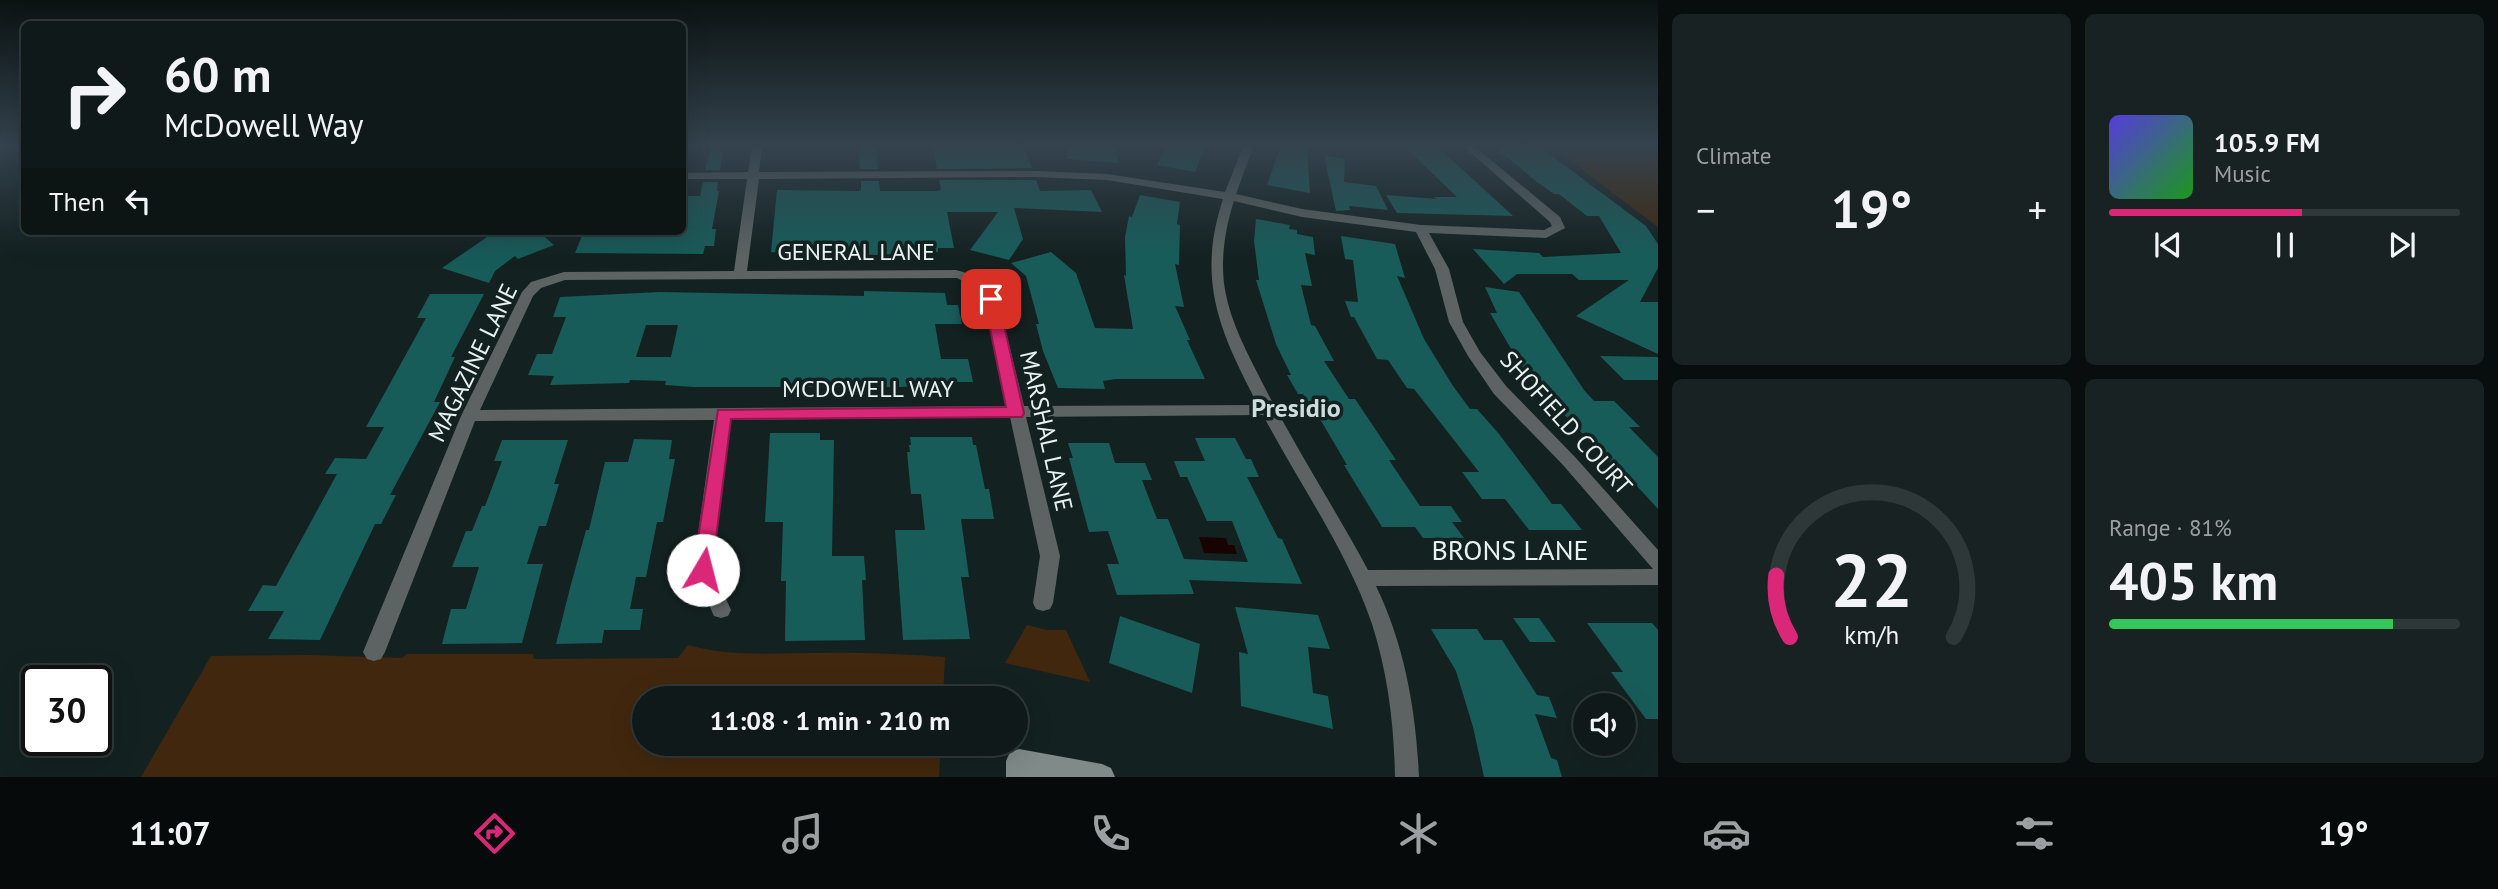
<!DOCTYPE html>
<meta charset="utf-8">
<style>
body{margin:0;font-family:"PT Sans",sans-serif;background:#182222;color:#f1f3f6;height:100vh;display:flex;flex-direction:column;font-size:26px;white-space:nowrap}
*{box-sizing:border-box;margin:0}
p{font-size:23px;color:#9ba0a2}
.icon{flex:none;width:38px;height:38px;fill:none;stroke:currentColor;stroke-width:2;stroke-linecap:round;stroke-linejoin:round}
.map{position:relative;flex:1;overflow:hidden}
.details{display:flex;flex-direction:column;gap:14px;padding:14px;background:#080e0e;width:840px}
.details>*{flex:none}
.top-card{position:absolute;left:21px;top:21px;width:665px;height:214px;border-radius:10px;box-shadow:0 7px 28px #0002,0 0 0 2px #2f3838;background:#0f1919;color:#f1f3f6;overflow:hidden}
.controls{position:absolute;left:1573px;top:693px;display:grid;gap:14px}
.controls a{display:grid;place-items:center;width:63px;height:63px;border-radius:50%;background:#0f1919;box-shadow:0 7px 28px #0002,0 0 0 2px #2f3838;font-size:35px}
.speed{position:absolute;left:21px;top:665px;display:flex;gap:14px;font-size:35px;font-weight:700;text-align:center}
.speed>*{display:grid;place-content:center;width:91px;height:91px;border-radius:50%;background:#0f1919;box-shadow:0 7px 28px #0002,0 0 0 2px #2f3838;line-height:1}
.speed .limit{border:4px solid #111;border-radius:10px;background:#fff;color:#111}
.pin{position:absolute;display:grid;place-items:center;width:60px;height:60px;color:#fff;margin:-30px;border-radius:14px;box-shadow:0 4px 10px #0006}
.me{position:absolute;width:77px;margin:-38px;rotate:8deg;stroke-linejoin:round;filter:drop-shadow(0 0 5px #0008)}
.turn{display:flex;align-items:center;gap:24px;height:147px;padding:0 28px;font-size:32px}
.turn .icon{width:91px;height:91px;stroke-width:2.5}
.turn b{display:block;font-size:49px;line-height:60px}
.then{display:flex;align-items:center;height:66px;padding:0 28px;background:#0003;gap:14px;font-size:26px}
.big{font-size:52px;font-weight:700;line-height:1.1}
.details .card{flex:1;display:flex;flex-direction:column;justify-content:center;gap:10px;min-width:0;padding:0 24px;border-radius:10px;background:#182222}
.details .dial{align-items:center;gap:0}
.dial svg{height:182px;overflow:visible;fill:none;stroke:#2f3838;stroke-width:7;stroke-linecap:round;text-anchor:middle}
.dial text{fill:#f1f3f6;stroke:none}
.song{display:flex;align-items:center;gap:21px}
.cover{width:84px;height:84px;border-radius:10px;background:linear-gradient(135deg,hsl(250 70% 55%),hsl(120 70% 35%))}
.played{height:7px;border-radius:4px;background:linear-gradient(90deg,#db2777 55%,#2f3838 55%)}
.keys{display:flex;justify-content:space-around;direction:ltr}
.heat{display:flex;justify-content:space-between;align-items:center;font-size:38px;direction:ltr}
.charge{height:10px;border-radius:5px;background:linear-gradient(90deg,#34c759 81%,#2f3838 0)}
.details .tiles{flex:1;display:grid;gap:14px;grid-template-columns:repeat(2,1fr)}
.trip{position:absolute;left:632px;top:686px;width:396px;height:70px;border-radius:35px;background:#0f1919;box-shadow:0 7px 28px #0002,0 0 0 2px #2f3838;font-weight:700;line-height:70px;text-align:center}
.tabs{display:flex;height:112px;justify-content:space-around;align-items:center;background:#060a0a;color:#9ba0a2}
.tabs .icon{width:49px;height:49px}
.tabs .current{color:#db2777}
.tabs b{font-size:32px;color:#f1f3f6}
main{display:flex;flex:1;min-height:0}
.map>svg:first-child{display:block}
</style>
<main>
<div class="map">
<svg width="1658" height="777" viewBox="0 0 1658 777">
<rect width="100%" height="100%" fill="#142121"/>
<g fill="#41270d">
<path d="M1552 147H1658V227Z"/>
<path d="M1027 625 1047 630H1066L1090 682 1005 663Z"/>
<path d="M688 645C730 657 776 653 819 653 861 652 902 654 945 657L943 698H644V744H941L939 777H141L211 656 307 655 402 658 407 654H533L534 659 678 658Z"/>
</g>
<path fill="#170400" d="M1199 537 1226 538 1228 545H1234L1237 554 1204 553Z"/>
<g fill="#175c59" fill-rule="evenodd">
<path d="M858 147H876L878 169H860Z"/>
<path d="M933 147H1024L1032 168 937 169Z"/>
<path d="M1067 147H1116L1118 163 1067 159Z"/>
<path d="M1166 147H1205L1195 172 1157 165Z"/>
<path d="M1280 147H1307L1310 193 1267 185Z"/>
<path d="M1405 147H1438L1513 216 1397 213 1386 195 1437 199 1434 197H1457Z"/>
<path d="M1495 147H1540L1646 226 1658 244V268L1640 302H1658V354L1576 316 1629 280H1579L1572 274H1517L1504 284 1473 249 1539 253 1543 257 1621 253 1599 216H1587L1559 194H1554L1537 182Z"/>
<path d="M710 149 723 152 720 170H705Z"/>
<path d="M1324 155 1345 159 1344 182 1376 186 1388 210 1349 206 1350 210 1336 211Z"/>
<path d="M939 180H1036L1040 191 1091 190 1102 212 1014 208 1023 239 1009 260 970 250 998 212H947L954 248H938V252L833 257 771 252 777 190 858 191 861 190V181H879L880 191H938L941 189Z"/>
<path d="M703 182H718L717 191H719L712 229H716L714 246H705L703 254 575 253 584 231H682L686 196H700Z"/>
<path d="M1140 195 1180 202 1177 224 1180 225 1179 265 1175 264 1184 307 1175 306 1190 340H1187L1205 379H1115L1103 381 1105 389 1058 388 1043 351 1036 324H1039L1026 276 1011 263 1051 252 1076 273 1095 328 1133 329 1124 275 1126 276 1125 237 1129 216 1132 217Z"/>
<path d="M1256 219 1290 225 1289 229 1297 230V234L1313 237 1315 255 1305 253 1312 286 1301 285 1311 325 1315 326 1334 361H1324L1349 399H1355L1396 460H1389L1420 506H1451L1462 522H1452L1464 538H1423L1415 527H1382L1344 465H1347L1323 424 1303 394H1298L1287 375H1291L1276 344 1256 280H1259L1254 241Z"/>
<path d="M502 231H511L518 237 538 231 554 245 518 259 515 256 495 271 489 283 442 268 490 235Z"/>
<path d="M1341 236 1395 244 1405 278 1397 276 1424 339 1453 386 1470 409H1477L1499 434 1552 504H1561L1582 530H1529L1505 499H1482L1462 472H1479L1414 389 1407 388 1388 360 1377 359 1354 317H1351L1345 301 1358 302 1353 260 1345 259Z"/>
<path d="M1485 287 1519 292 1584 390 1594 401H1614L1640 427H1629L1658 457V509L1615 462H1610L1527 376 1490 313H1497Z"/>
<path d="M864 291 945 293 947 305H958L962 324H935L941 359H968L973 382H943V385L899 387H694L665 385 666 381 630 380 629 383 550 385 554 376 528 375 537 354H552L566 317H553L560 297 660 292 864 296ZM646 325H678L671 357H636Z"/>
<path d="M430 294H484L451 357H455L434 402H440L390 495H396L381 524H375L320 640 268 639 284 611H248L263 585 276 586 337 474H325L335 458 366 459 384 427H366L426 318H417Z"/>
<path d="M1600 356 1658 357V380H1624Z"/>
<path d="M770 433H820V440H834L832 556H864L866 580H862L865 640 785 641 786 581H781L783 522H765Z"/>
<path d="M910 437H972L973 445H976L985 489H989L994 519H961L969 577H961L970 639 903 640 895 530H925L921 494H911L907 452H910L909 445H911Z"/>
<path d="M1195 438H1235L1246 459H1251L1259 477H1247L1278 538 1282 539 1302 584 1189 580 1194 594 1117 595 1107 564H1119L1108 531 1089 532 1069 458H1073L1068 443H1109L1115 463H1145L1152 480H1142L1157 519H1168L1184 559 1248 562 1232 521H1207L1187 477H1180L1174 461H1205Z"/>
<path d="M634 439 672 440 669 459H675L663 522H657L646 577H636L630 609H643L640 630H604L602 643 556 644 570 588 586 530H589L605 462H628Z"/>
<path d="M502 440H568L554 484H559L546 526H539L527 564H543L522 643 442 644 451 609H466L479 567H452L466 531H472L482 506H485L502 461H494Z"/>
<path d="M1235 607 1318 615 1330 649 1308 647 1313 693 1328 696 1333 729 1241 706 1239 652 1248 654Z"/>
<path d="M1120 616 1200 644 1192 693 1109 663Z"/>
<path d="M1513 618H1539L1556 642H1530Z"/>
<path d="M1587 623H1652L1658 630V719H1646L1611 672H1623Z"/>
<path d="M1431 629H1477L1484 640H1502L1537 695 1549 697 1557 718 1535 714 1551 758 1557 760 1562 777H1484L1473 727 1456 671Z"/>
</g>
<g fill="none" stroke-linecap="round" stroke-linejoin="round">
<path fill="#5c6362" fill-rule="evenodd" d="M752 147H762L759 172 1035 171 1107 174 1225 192 1243 147H1253L1236 194 1302 209 1421 225 1544 230 1552 226 1550 222 1464 147H1475L1560 217 1565 228 1546 238 1429 233 1449 269 1463 322 1480 352 1506 386 1575 457 1658 550V585L1376 586C1405 646 1416 711 1419 777H1395C1394 725 1388 674 1372 624 1347 550 1299 484 1263 415L1026 417 1060 556 1053 603 1050 609 1043 611 1036 609 1033 603 1040 556 1010 417 730 420 713 570 731 610 728 616 721 618 714 616 693 570 714 420 475 421 385 652 381 659 374 661 367 659 363 652 461 416 522 292 531 282 564 272 734 271 747 179H682V173L748 172ZM1035 177 1107 180 1223 199C1196 281 1220 332 1258 405L1024 406 998 299C988 281 976 275 956 270L747 271 759 179ZM1234 201 1302 217 1416 232 1435 269 1449 322 1468 356 1494 394 1563 465 1653 569 1368 570C1334 507 1295 447 1263 384 1248 354 1231 324 1225 290 1220 260 1225 229 1234 201ZM957 278 976 288 984 299 1008 406 480 410 533 296 541 288 565 280Z"/>
<path fill="#7f8a89" fill-rule="evenodd" d="M1019 749 1102 764 1111 768 1115 777H1006V761L1010 752Z"/>
</g>
<linearGradient id="sky" x2="0" y2="1"><stop stop-color="#0b1212"/><stop offset="0.57" stop-color="#34434e"/><stop offset="1" stop-color="#34434e" stop-opacity="0"/></linearGradient>
<rect width="1658" height="256" fill="url(#sky)"/>
<path fill="#db2777" stroke="#8e194d" stroke-width="2" d="M991 294 998 299 1024 413 1022 417 731 419 712 570 710 576 703 578 696 576 693 570 718 410 1006 407 984 299Z"/>
<g text-anchor="middle" stroke-width="7" stroke-linejoin="round" paint-order="stroke">
<g font-size="24" fill="#e9f2f1" stroke="#142121">
<text x="856" y="260">GENERAL LANE</text>
<text transform="translate(473 363) rotate(-64)" y="8">MAGAZINE LANE</text>
<text x="868" y="397">MCDOWELL WAY</text>
<text transform="translate(1566 423) rotate(48)" y="8">SHOFIELD COURT</text>
<text transform="translate(1046 431) rotate(77)" y="8">MARSHAL LANE</text>
</g>
<g font-size="26" font-weight="bold" fill="#ccdddc" stroke="#142121">
<text x="1296" y="417">Presidio</text>
</g>
<g font-size="28" fill="#e9f2f1" stroke="#142121">
<text x="1510" y="560">BRONS LANE</text>
</g>
</g>
</svg>
<div class="controls">
<a><svg class="icon" aria-label="sound" viewBox="0 0 24 24"><path d="M4 9h4l5-4v14l-5-4H4zM17 9q2 3 0 6"/></svg></a>
</div>
<div class="speed"><div class="limit">30</div></div>
<div class="pin" style="left:991px;top:299px;background:#d93025"><svg class="icon" aria-label="arrive" viewBox="0 0 24 24"><path d="M6 21V4h12l-3 4 3 4H6"/></svg></div>
<svg class="me" style="left:703px;top:570px" viewBox="-20 -20 40 40"><circle r="19" fill="#fff"/><path d="M0-13L10 11 0 6-10 11z" fill="#db2777"/></svg>
<div class="trip">11:08 · 1 min · 210 m</div>
<div class="top-card">
<div class="turn"><svg class="icon" aria-label="right" viewBox="0 0 24 24"><path d="M7 20v-9h11M14 6l5 5-5 5"/></svg><div><b>60 m</b>McDowell Way</div></div>
<div class="then">Then<svg class="icon" aria-label="left" viewBox="0 0 24 24"><path d="M17 20v-9H6M10 6l-5 5 5 5"/></svg></div>
</div>
</div>
<section class="details">
<div class="tiles">
<div class="card"><p>Climate</p>
<div class="heat"><a>−</a><b class="big">19°</b><a>+</a></div>
</div>
<div class="card">
<div class="song"><i class="cover"></i><div><b>105.9 FM</b><p>Music</p></div></div>
<div class="played"></div>
<div class="keys"><svg class="icon" aria-label="previous" viewBox="0 0 24 24"><path d="M18 5L8 12l10 7zM5 5v14"/></svg><svg class="icon" aria-label="pause" viewBox="0 0 24 24"><path d="M8 5v14M16 5v14"/></svg><svg class="icon" aria-label="next" viewBox="0 0 24 24"><path d="M6 5l10 7-10 7zM19 5v14"/></svg></div>
</div>
<div class="card dial"><svg viewBox="0 0 100 80">
<path d="M14 69A42 42 0 1 1 86 69"/>
<path d="M14 69A42 42 0 0 1 8 42" stroke="#db2777"/>
<text x="50" y="56" font-size="32" font-weight="700">22</text>
<text x="50" y="72" font-size="11">km/h</text>
</svg></div>
<div class="card"><p>Range · 81%</p><b class="big">405 km</b><div class="charge"></div></div>
</div>
</section>
</main>
<nav class="tabs">
<b>11:07</b>
<svg class="icon current" aria-label="directions" viewBox="0 0 24 24"><path d="M12 3l9 9-9 9-9-9zM9 14v-3h6M13 9l2 2-2 2"/></svg>
<svg class="icon" aria-label="music" viewBox="0 0 24 24"><path d="M9 18V5l10-2v13"/><circle cx="6" cy="18" r="3"/><circle cx="16" cy="16" r="3"/></svg>
<svg class="icon" aria-label="phone" viewBox="0 0 24 24"><path d="M5 4h4l2 5-3 2q2 4 5 5l2-3 5 2v4C11 20 4 13 5 4z"/></svg>
<svg class="icon" aria-label="climate" viewBox="0 0 24 24"><path d="M12 3v18M4 7l16 10M4 17L20 7"/></svg>
<svg class="icon" aria-label="car" viewBox="0 0 24 24"><path d="M5 17H2v-5l4-1 3-4h7l3 4 3 1v5h-3M9 17h6M6 11h13"/><circle cx="7" cy="17" r="2"/><circle cx="17" cy="17" r="2"/></svg>
<svg class="icon" aria-label="filters" viewBox="0 0 24 24"><path d="M4 7h16M4 17h16"/><circle cx="9" cy="7" r="2"/><circle cx="15" cy="17" r="2"/></svg>
<b>19°</b>
</nav>
